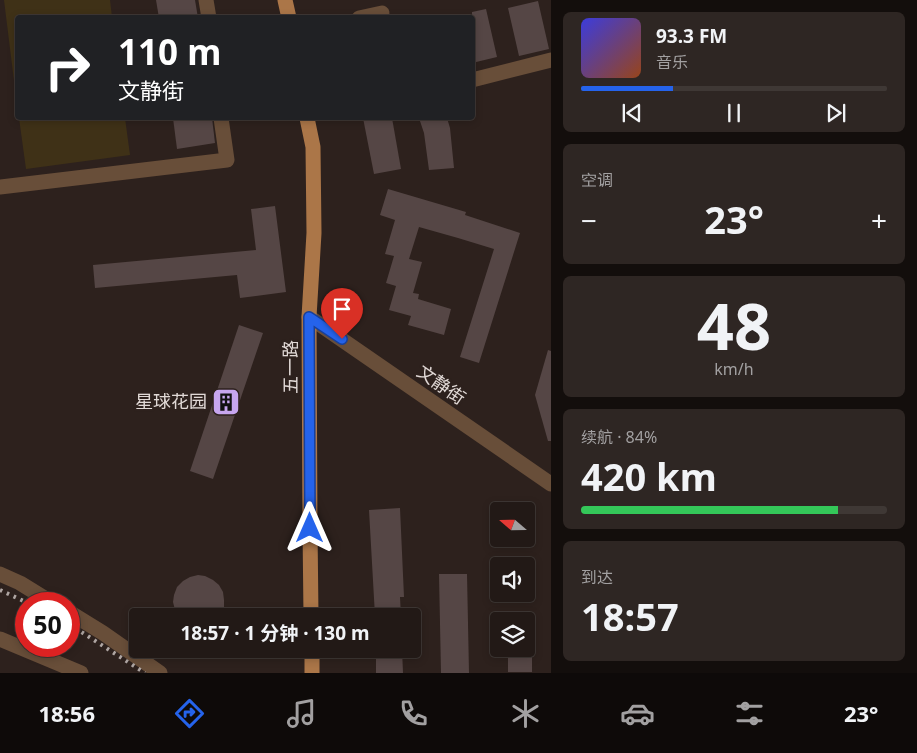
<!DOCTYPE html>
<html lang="zh">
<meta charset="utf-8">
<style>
body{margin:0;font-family:"Noto Sans","Noto Sans SC",sans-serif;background:#2e2623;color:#f1f3f6;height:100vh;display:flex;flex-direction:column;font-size:19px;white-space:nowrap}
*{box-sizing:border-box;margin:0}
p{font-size:16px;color:#a2a0a1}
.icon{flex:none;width:28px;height:28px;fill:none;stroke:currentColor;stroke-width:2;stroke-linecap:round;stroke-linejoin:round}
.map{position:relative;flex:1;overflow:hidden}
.details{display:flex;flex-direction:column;gap:12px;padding:12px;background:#130e0c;width:366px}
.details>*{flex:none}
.top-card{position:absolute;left:15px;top:15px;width:460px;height:105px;border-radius:5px;box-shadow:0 2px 8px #0003,0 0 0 1px #3f3835;background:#202124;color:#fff;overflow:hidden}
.needle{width:32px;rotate:290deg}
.fabs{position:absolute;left:490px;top:502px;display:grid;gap:10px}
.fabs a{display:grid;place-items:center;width:45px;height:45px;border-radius:5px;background:#221916;box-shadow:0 2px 8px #0003,0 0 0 1px #3f3835;font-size:25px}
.speed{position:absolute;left:15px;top:592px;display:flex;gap:10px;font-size:25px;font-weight:700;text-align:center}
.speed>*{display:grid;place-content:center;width:65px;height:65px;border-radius:50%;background:#221916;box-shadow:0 2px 8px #0003,0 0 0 1px #3f3835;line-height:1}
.speed .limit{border:8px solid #d22;background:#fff;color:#111}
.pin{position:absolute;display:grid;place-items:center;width:42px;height:42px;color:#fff;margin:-51px -21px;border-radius:50% 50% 50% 0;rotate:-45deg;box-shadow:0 0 5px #0007}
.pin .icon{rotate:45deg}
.me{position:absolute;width:55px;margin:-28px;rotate:0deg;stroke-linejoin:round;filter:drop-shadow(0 0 4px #0008)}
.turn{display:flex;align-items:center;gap:18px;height:105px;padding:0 20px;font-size:22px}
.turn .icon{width:65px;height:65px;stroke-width:2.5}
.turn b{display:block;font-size:35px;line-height:42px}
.big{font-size:38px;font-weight:700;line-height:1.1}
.details .tile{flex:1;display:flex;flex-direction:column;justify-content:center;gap:8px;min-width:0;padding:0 18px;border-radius:8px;background:#2e2623}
.details .dial{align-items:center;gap:0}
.dial b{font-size:65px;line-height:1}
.song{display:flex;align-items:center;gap:15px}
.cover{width:60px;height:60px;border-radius:8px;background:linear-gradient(135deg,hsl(240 70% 55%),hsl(20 70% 35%))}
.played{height:5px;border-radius:2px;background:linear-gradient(90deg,#2563eb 30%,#3f3835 30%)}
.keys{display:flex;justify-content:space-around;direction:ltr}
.heat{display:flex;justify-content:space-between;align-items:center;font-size:28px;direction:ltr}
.charge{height:8px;border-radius:4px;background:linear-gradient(90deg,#34c759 84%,#3f3835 0)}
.trip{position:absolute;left:129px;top:608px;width:292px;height:50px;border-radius:5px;background:#221916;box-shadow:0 2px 8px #0003,0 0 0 1px #3f3835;font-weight:700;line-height:50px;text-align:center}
.menu{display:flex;height:80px;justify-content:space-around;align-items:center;background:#0e0a09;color:#a2a0a1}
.menu .icon{width:35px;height:35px}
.menu .active{color:#2563eb}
.menu b{font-size:22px;color:#f1f3f6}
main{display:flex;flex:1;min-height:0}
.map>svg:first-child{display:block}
</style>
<main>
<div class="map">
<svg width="551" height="673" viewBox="0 0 551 673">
<rect width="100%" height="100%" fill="#2d211d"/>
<g fill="#3f3117">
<path d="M4 0H110L112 17 18 18 17 105Z"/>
<path d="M19 118H125L130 155 26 169Z"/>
</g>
<g fill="#554645">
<path d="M156 0H195L198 18H159Z"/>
<path d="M538 1 549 49 519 56 508 8Z"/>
<path d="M486 9 497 57 472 63V12Z"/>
<path d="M173 118H212L215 143 177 149Z"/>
<path d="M363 118H392L401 169 374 174Z"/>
<path d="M419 118H447L450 128 454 168 429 170 424 133Z"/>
<path d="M388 189 466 212 465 215 520 233 479 363 460 357 494 249 458 238 419 227 409 259 422 262 413 293 419 294 418 299 451 309 444 335 408 325 411 316 389 310 396 286 386 283 394 256 385 254 395 220 380 215Z"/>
<path d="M275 206 286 292 240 298 237 275 95 288 93 265 256 250 251 209Z"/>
<path d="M239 325 263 333 213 479 190 471Z"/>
<path d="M548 350 551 351V441H548L535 395Z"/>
<path d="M400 508 404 597H400L401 616H375L369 510Z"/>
<path d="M439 574H467L469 673H441Z"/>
<path d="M198 575 205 576 213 580 219 585 223 592 224 600V608L220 616H178L175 610 173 602 174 595 177 587 183 581 190 577Z"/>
<path d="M376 649H402L403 673H376Z"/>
<rect x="508" y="649" width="24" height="23"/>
</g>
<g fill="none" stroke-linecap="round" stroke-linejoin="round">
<g stroke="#684e39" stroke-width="15">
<path d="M206 0 209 18"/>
<path d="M359 18 382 13"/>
<path d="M472 80 551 60"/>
<path d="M0 187 227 160 221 118"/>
<path d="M309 317 551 484"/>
<path d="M0 574 20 583 54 604"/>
<path d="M69 612 103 633 160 673"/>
<path d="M0 639 81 673"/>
</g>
<g stroke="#ab7648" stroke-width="15">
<path d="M285 0 289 18"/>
<path d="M307 118 313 147 314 233 309 317 310 528 311 616"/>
<path d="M312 649V673"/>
</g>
<g stroke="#afa6a3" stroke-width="4" stroke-dasharray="2.5 5" stroke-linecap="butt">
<path d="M0 590 30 604"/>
<path d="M69 624 145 673"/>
</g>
</g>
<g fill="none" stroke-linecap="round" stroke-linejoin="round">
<g stroke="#184099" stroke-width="12">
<path id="route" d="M310 528 309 317 342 339"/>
</g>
<use href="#route" stroke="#2563eb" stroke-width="9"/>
</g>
<defs>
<g id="building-square" transform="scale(1.4375)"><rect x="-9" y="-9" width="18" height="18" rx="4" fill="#c7a6ef" stroke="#2d211d"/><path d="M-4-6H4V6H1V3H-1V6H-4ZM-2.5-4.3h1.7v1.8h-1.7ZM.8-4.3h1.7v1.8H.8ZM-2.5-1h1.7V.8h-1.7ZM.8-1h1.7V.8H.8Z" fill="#111"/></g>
</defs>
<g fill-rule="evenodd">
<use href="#building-square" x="226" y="402"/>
</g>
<g text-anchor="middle" stroke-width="5" stroke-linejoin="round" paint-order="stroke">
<g font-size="18" fill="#e1d9d6" stroke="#2d211d">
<text transform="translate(291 367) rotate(-90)" y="6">五一路</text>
<text transform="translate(441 385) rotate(35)" y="6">文静街</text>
</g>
<g font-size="18" fill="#e1d9d6" stroke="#2d211d" text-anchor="end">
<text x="207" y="408">星球花园</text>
</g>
</g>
</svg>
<div class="fabs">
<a><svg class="needle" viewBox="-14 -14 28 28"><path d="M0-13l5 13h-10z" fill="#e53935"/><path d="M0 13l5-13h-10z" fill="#a2a0a1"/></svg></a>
<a><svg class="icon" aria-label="sound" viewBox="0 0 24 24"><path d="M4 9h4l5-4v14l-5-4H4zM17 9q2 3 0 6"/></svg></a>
<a><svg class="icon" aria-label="layers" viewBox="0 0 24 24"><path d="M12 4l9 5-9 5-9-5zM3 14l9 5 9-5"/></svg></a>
</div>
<div class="speed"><div class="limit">50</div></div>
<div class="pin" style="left:342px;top:339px;background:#d93025"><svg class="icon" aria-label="arrive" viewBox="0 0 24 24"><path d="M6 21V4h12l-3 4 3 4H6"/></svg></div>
<svg class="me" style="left:310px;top:528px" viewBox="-20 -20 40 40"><path d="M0-17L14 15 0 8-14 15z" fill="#2563eb" stroke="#fff" stroke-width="4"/></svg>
<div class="trip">18:57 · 1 分钟 · 130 m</div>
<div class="top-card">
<div class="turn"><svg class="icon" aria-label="right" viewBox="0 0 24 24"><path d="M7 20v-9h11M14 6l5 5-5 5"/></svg><div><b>110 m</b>文静街</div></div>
</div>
</div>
<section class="details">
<div class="tile">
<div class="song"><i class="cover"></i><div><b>93.3 FM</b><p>音乐</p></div></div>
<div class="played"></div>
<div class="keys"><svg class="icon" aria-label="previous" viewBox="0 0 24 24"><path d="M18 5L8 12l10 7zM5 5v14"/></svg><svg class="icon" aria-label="pause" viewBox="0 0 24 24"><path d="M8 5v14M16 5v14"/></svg><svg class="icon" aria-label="next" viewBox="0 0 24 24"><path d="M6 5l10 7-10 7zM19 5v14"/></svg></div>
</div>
<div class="tile"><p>空调</p>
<div class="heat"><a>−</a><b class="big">23°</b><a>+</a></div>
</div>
<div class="tile dial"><b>48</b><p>km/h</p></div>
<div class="tile"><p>续航 · 84%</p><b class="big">420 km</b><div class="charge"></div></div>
<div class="tile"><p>到达</p><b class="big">18:57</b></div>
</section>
</main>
<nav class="menu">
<b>18:56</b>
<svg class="icon active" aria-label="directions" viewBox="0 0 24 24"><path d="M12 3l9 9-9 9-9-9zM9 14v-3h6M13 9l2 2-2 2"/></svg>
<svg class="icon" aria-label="music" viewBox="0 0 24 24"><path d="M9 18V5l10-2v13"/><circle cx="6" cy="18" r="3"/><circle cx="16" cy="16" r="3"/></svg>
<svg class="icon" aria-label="phone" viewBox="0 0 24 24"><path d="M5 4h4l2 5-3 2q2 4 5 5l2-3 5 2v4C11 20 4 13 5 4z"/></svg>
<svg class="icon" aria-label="climate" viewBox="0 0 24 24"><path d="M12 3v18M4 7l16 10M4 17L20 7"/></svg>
<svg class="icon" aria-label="car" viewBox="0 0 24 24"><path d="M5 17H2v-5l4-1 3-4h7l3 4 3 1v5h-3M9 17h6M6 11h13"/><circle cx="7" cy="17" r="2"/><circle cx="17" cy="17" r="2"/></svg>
<svg class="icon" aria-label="filters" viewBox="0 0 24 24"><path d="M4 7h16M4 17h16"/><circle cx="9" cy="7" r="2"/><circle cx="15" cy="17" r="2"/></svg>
<b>23°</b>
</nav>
